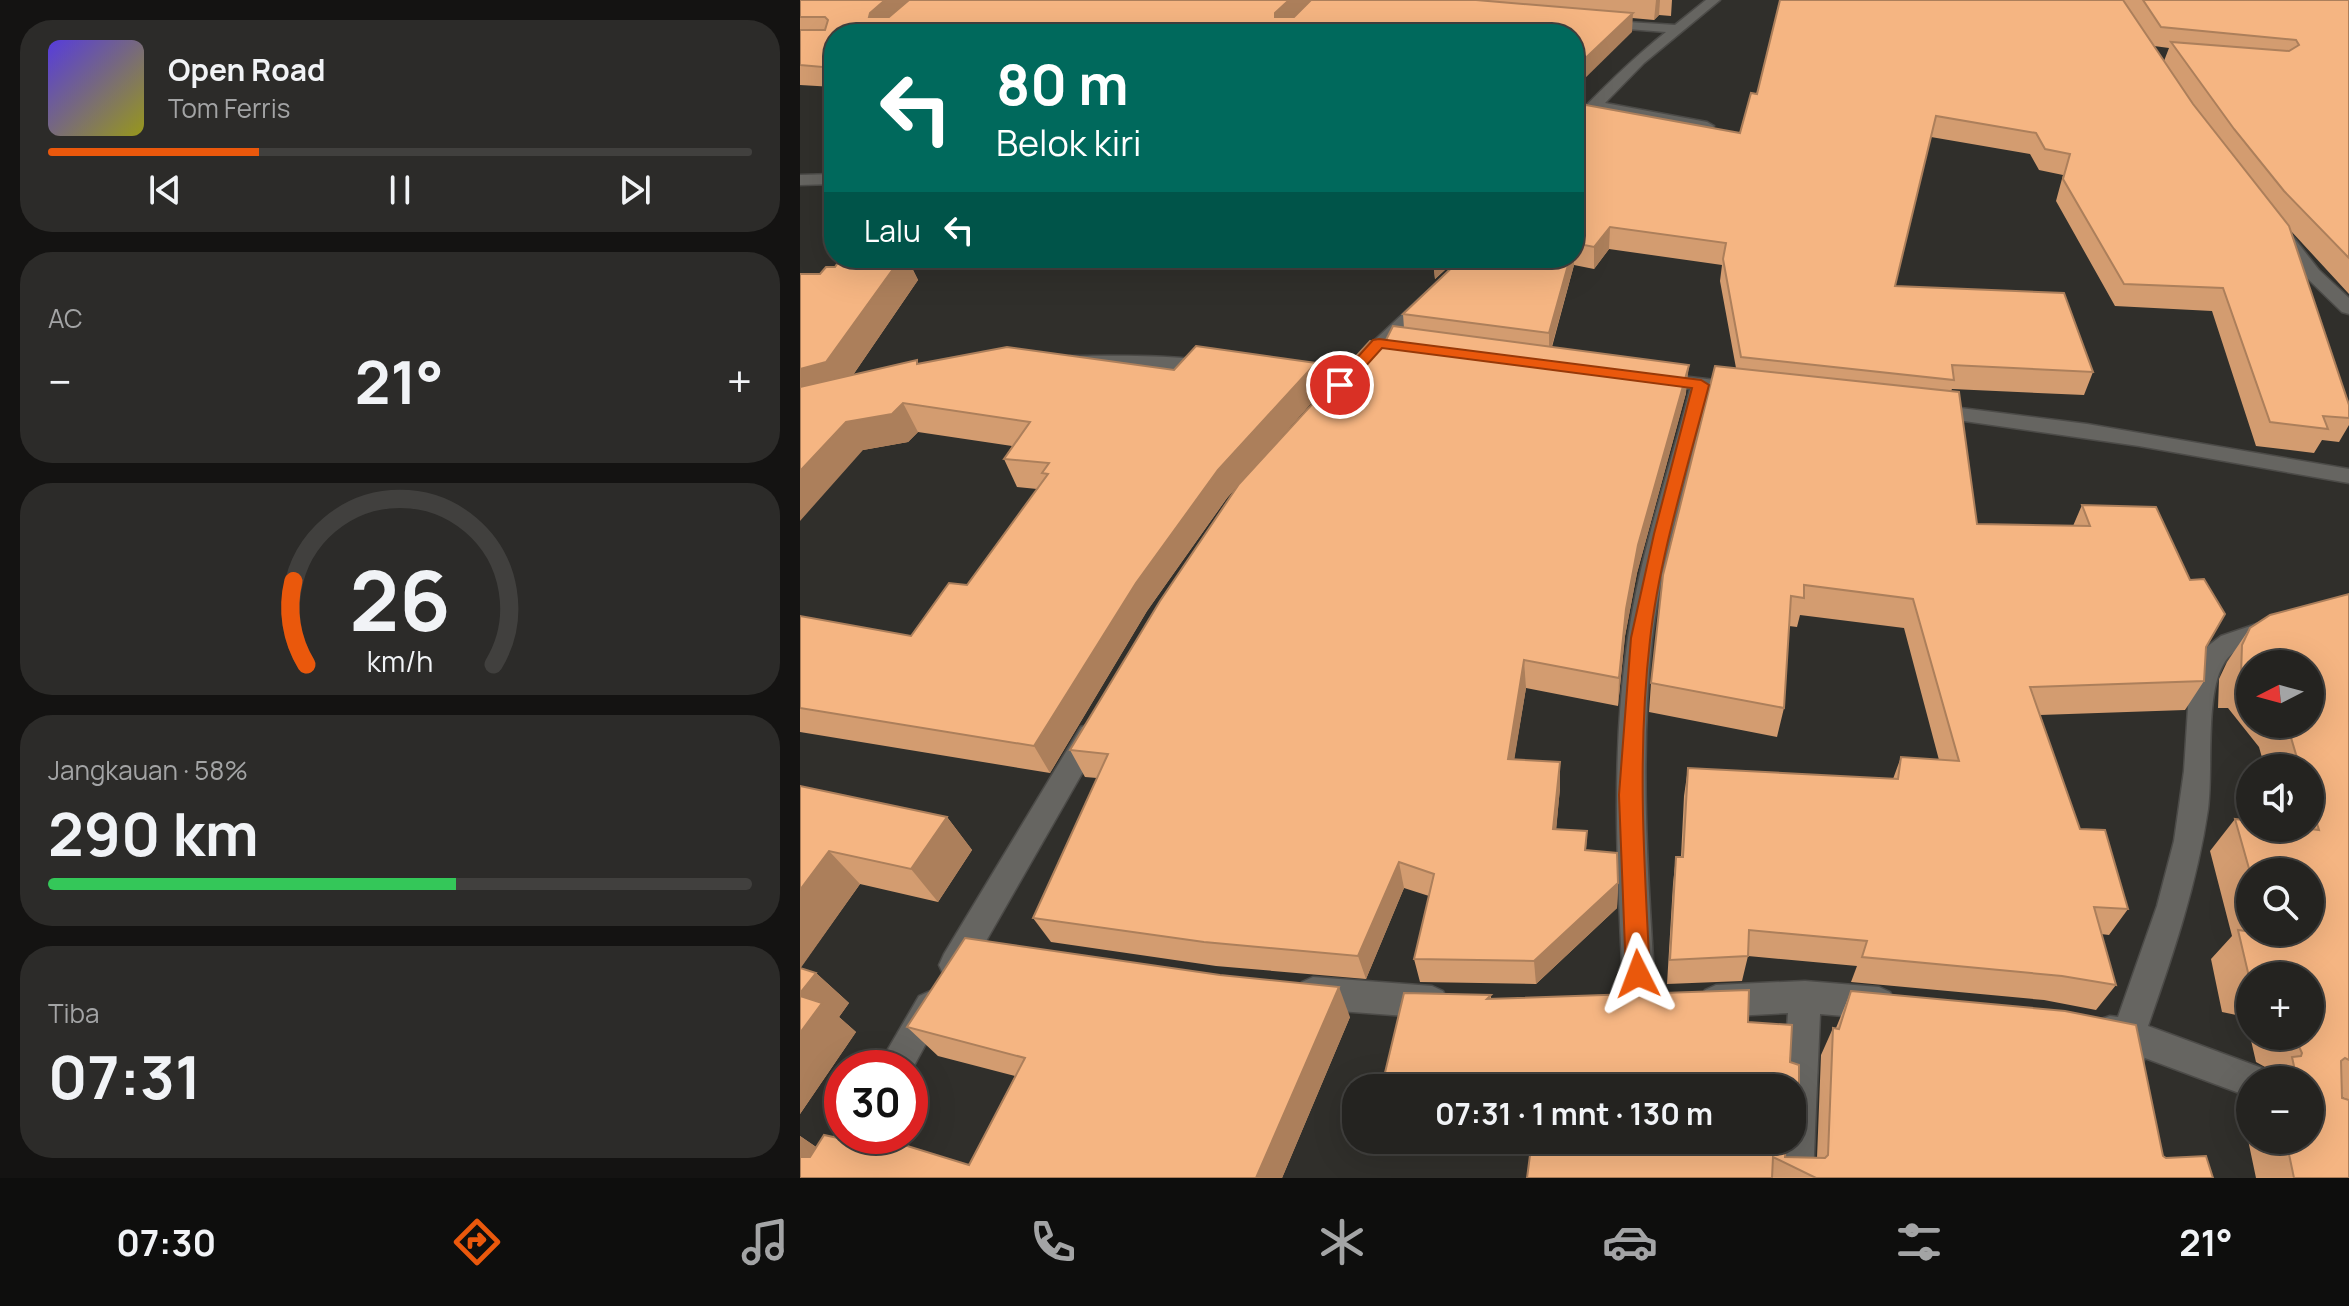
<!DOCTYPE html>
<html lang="id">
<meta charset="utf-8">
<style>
body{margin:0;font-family:Manrope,sans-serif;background:#2c2b29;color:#f1f3f6;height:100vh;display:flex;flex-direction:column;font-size:30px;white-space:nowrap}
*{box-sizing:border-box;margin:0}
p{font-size:26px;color:#a3a4a5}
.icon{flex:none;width:44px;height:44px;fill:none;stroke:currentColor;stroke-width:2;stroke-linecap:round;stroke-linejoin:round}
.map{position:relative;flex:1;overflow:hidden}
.side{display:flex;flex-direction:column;gap:20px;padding:20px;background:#141312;width:800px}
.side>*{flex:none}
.guide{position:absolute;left:24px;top:24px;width:760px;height:244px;border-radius:32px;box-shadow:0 8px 32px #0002,0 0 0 2px #41403e;background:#00695c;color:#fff;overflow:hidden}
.needle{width:52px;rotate:264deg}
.tools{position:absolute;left:1436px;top:650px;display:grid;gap:16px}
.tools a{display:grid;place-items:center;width:88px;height:88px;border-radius:50%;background:#242320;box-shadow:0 8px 32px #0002,0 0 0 2px #41403e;font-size:40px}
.speed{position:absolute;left:24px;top:1050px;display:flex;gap:16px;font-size:40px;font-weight:700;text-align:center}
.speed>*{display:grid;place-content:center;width:104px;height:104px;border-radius:50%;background:#242320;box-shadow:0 8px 32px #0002,0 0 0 2px #41403e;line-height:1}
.speed .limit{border:12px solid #d22;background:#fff;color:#111}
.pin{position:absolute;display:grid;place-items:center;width:68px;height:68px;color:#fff;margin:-34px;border:4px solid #fff;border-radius:50%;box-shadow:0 2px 8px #0007}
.me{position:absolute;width:88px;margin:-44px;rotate:357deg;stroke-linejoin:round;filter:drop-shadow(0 0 6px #0008)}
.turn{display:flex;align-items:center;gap:28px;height:168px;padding:0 40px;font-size:36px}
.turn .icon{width:104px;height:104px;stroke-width:2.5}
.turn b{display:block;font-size:56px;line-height:68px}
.then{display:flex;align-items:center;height:76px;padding:0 40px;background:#0003;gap:16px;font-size:30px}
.big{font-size:60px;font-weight:700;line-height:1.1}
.side .tile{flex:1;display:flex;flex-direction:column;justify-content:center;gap:12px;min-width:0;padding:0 28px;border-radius:32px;background:#2c2b29}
.side .dial{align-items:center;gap:0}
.dial svg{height:208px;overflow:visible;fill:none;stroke:#41403e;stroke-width:7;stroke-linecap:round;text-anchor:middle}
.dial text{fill:#f1f3f6;stroke:none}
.song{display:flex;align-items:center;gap:24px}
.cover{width:96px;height:96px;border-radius:12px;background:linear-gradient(135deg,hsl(250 70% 55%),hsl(60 70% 35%))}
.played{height:8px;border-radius:4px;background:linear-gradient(90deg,#ea580c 30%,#41403e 30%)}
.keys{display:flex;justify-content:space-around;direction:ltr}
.heat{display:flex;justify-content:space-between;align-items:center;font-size:44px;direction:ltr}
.charge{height:12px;border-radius:6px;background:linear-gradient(90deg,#34c759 58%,#41403e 0)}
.trip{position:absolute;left:542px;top:1074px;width:464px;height:80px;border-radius:32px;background:#242320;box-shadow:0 8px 32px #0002,0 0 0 2px #41403e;font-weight:700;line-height:80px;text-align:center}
.dock{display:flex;height:128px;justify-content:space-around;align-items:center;background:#0e0e0d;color:#a3a4a5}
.dock .icon{width:56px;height:56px}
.dock .current{color:#ea580c}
.dock b{font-size:36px;color:#f1f3f6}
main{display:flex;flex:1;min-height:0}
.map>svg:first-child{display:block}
</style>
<main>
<section class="side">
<div class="tile">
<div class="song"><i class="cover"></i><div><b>Open Road</b><p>Tom Ferris</p></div></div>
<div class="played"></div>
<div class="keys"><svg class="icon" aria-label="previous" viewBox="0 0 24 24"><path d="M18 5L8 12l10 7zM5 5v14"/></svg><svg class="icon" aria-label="pause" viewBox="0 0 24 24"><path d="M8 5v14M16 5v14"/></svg><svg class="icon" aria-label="next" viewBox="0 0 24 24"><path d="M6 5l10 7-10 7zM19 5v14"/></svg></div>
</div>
<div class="tile"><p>AC</p>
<div class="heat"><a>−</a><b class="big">21°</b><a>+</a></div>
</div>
<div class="tile dial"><svg viewBox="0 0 100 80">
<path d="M14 69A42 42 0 1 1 86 69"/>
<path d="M14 69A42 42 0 0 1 9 37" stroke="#ea580c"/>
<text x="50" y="56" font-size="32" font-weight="700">26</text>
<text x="50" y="72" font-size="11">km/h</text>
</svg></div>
<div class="tile"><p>Jangkauan · 58%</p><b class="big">290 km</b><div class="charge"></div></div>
<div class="tile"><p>Tiba</p><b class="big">07:31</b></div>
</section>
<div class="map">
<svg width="1549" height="1178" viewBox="0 0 1549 1178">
<rect width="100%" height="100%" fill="#302f2b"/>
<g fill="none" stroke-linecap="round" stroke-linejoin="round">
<g stroke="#4c4b48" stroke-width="3">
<g id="minor">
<path d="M906 0H920L844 63 805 103 907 122 914 126 912 129 798 110 779 129 774 130V118C803 88 833 58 866 32L802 27 797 26V20L875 25Z"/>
<path d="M34 174V184L0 185V175Z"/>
<path d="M1481 228 1487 229 1519 270 1549 298V314L1542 312 1507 278 1473 233Z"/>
<path d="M663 258H682L565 370H551L548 366 551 362Z"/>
<path d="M270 356C296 356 408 353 422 367L412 373 263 366 260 362Z"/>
<path d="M489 370 540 379 550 385 540 391 482 380 479 376Z"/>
<path d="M855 373 941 383 951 389 941 395 909 391C890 474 862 555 852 640 839 761 848 883 856 1004L851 1015 840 1020 829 1015 824 1004C818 882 810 759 828 638 840 553 869 472 890 389L848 383 845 379Z"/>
<path d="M1129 404 1287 424 1549 469V483L1339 446 1122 415 1119 410Z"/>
<path d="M1477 617 1486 619 1489 626 1486 633C1464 639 1435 643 1423 665 1405 696 1413 771 1408 809 1397 884 1373 955 1348 1026L1462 1068 1467 1080H1450V1097L1345 1058 1343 1063 1331 1068 1319 1063 1314 1049 1298 1044 1294 1032 1298 1020 1310 1016 1318 1017 1357 906 1374 841 1384 771 1389 692 1397 664 1408 646 1421 636Z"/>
<path d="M291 724 301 727 304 735 166 976 155 980 144 976 139 965 144 954 281 727Z"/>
<path d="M513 977 632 986 643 991 648 1002 643 1013 632 1018 513 1009 502 1004 497 993 502 982Z"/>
<path d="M1005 981 1079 987 1090 992 1095 1003 1090 1014 1079 1019 1020 1014 1013 1178H977L980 1140H992V1088H983L988 1013 916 1017 905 1012 900 1001 905 990 916 985Z"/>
<path d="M130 991 141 996 146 1007 110 1073V1068H77L119 996Z"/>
<path d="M42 1123V1136H70L48 1178H10Z"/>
</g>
</g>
<use href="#minor" fill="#666561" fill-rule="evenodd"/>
</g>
<g fill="#d39c70" fill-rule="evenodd">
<path d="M0 0H872L871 16 859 15 854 20 832 18V32L34 34V87L0 85Z"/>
<path d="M1324 0H1549V294L1491 231 1549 405V425L1539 442 1522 440 1514 453 1456 446 1412 311 1315 306 1256 201 1263 175 1239 170 1230 154 1131 137 1095 286 1293 372 1284 395 1152 389 1151 391 1177 524 1273 526 1282 505 1406 647 1404 681 1385 710 1240 715 1280 829 1328 909 1309 935 1301 934 1316 985 1296 1010 1244 1000 1051 982 1057 966 948 956 942 981 867 984 873 884 876 857H881L884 796 888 768 1093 779 1101 757 1139 760 1104 628 1000 615 997 627 989 626 984 708 977 737 849 712 851 683 936 368 920 281 922 265 809 249 794 269 774 265 752 347 886 393 837 573 825 636 818 706 726 688 714 759 760 788 756 829 787 831 786 850 818 883 817 908 736 984 620 982 614 959 629 896 604 888 566 979 416 966 251 942 233 918 297 778 285 777 270 750 439 484 427 498 347 611 250 773 0 732V616L111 636 167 585 237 489 217 487 204 459 212 446 118 432 108 442 63 450 20 274 35 267 107 258 118 280 53 375 119 363 522 391 442 481 584 344 604 328 603 314 662 258H774V111L775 112 940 133 957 94ZM1354 46 1369 48 1364 61Z"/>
<path d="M580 258H658L635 279 634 269Z"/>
<path d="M1549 594V1100L1542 1097 1549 1178H1456L1443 1116 1450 1110V1140H1510V1080H1464L1469 1076 1465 1067 1456 1062 1450 1036H1510V976H1450V1035L1446 1017 1422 1012 1411 959 1432 936 1410 851 1435 819 1450 828H1510V768H1465L1459 747 1428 708H1418L1419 679 1427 662 1450 628ZM1450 664 1510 724H1450ZM1450 872 1510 932H1450Z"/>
<path d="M0 786 147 817 172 850 138 902 60 884 0 968 16 973 49 1003 39 1017 56 1032 0 1114Z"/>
<path d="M1051 991 1366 1158 1413 1178H727L732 1140 985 1157 1017 1158 1021 1055 1033 1028H1036Z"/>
<path d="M691 995V999L948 1022 990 1062 999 1113 992 1130V1088H585L583 1081Z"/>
<path d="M550 1017 482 1178H0V1136L16 1147 56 1142 169 1165 215 1076 138 1056 107 1027Z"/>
</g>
<g fill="#ac7f5b">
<path d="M85 0H120L78 32 69 17 70 13Z"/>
<path d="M489 0H512L479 32 475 13Z"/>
<path d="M856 0H860L859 15 854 20Z"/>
<path d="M833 13 832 32 774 89V69Z"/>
<path d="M810 227 809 249 794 269V247Z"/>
<path d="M101 258H107L118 280 42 391 0 402V369Z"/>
<path d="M633 258H658L635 279Z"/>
<path d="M770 258H774V265L749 356V333Z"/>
<path d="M516 363 522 391 427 498 347 611 250 773 234 746 336 583 418 470Z"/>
<path d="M889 365 886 393 837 573 825 636 818 706 819 678 826 609 838 545Z"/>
<path d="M103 403 118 432 108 442 63 450 0 521V471L46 422Z"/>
<path d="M724 660 726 688 710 786 708 759Z"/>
<path d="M760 762V788L754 854 753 829Z"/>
<path d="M147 817 172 850 138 902 111 869Z"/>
<path d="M29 851 60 884 0 969V890Z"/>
<path d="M599 862 604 888 566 979 558 956Z"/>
<path d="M818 883 817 908 736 984 734 961Z"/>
<path d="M16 973 49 1003 39 1017 56 1032 0 1114V993Z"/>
<path d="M539 987 550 1017 482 1178H456Z"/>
<path d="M999 1113 992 1130V1114Z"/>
<path d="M0 1136 22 1151 0 1175Z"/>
</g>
<g fill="#f5b582" stroke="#ac7f5b" stroke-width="2">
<path d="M0 0H85L70 13 69 17H89L109 0H489L475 13V17H494L511 0H676L833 13 774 69V34H34V68L0 65V30H25L28 20 25 17H0Z"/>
<path d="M980 0H1323L1393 104 1489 226 1549 405V418L1523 416 1528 429 1470 422 1423 288 1324 284 1263 179 1270 154 1245 149 1236 133 1136 116 1095 286 1264 293 1293 372 1152 365 1154 380 941 357 923 259 926 243 810 227 794 247 774 243V111L775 112 786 105 940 133 951 93 957 94Z"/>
<path d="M1343 0H1549V258L1484 191 1434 129 1371 42 1489 51 1499 45 1496 40 1361 27Z"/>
<path d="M41 258H101L26 362 0 369V274H20L26 267H35Z"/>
<path d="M662 258H770L749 333 603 314Z"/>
<path d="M593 326 889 365 838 545 826 609 819 678 724 660 708 759 760 762 753 829 787 831 785 850 817 853 818 883 734 961 614 959 634 874 599 862 558 956 404 942 233 918 308 754 270 750 360 601 439 484 570 341 584 344Z"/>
<path d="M396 346 516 363 418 470 336 583 234 746 0 708V616L111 636 149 583 167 585 248 474 242 473 249 463 204 459 230 422 103 403 92 414 46 422 0 471V387L117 360V364L207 347 374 370Z"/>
<path d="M915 366 1159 392 1177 524 1290 526 1282 505 1356 507 1390 580 1404 579 1425 614 1406 647 1404 681 1230 687 1280 829 1305 830 1328 909 1294 907 1316 985 1262 976 1062 957 1067 941 949 930 948 956 870 960 876 857H883L888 768 1098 779 1101 757 1159 761 1113 599 1004 585V598L991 596 984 708 851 683 863 575Z"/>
<path d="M1549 594V1060L1545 1058 1541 1061 1542 1098 1549 1100V1178H1494L1486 1140H1510V1080H1497L1492 1057 1501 1056 1502 1053 1496 1040 1487 1036H1510V976H1450V981L1438 930 1468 934 1467 932H1510V872H1450L1435 819 1450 821V828H1502L1519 830 1510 800V768H1500L1487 724H1510V664H1450V675H1441L1442 645 1450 628 1470 615Z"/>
<path d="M0 786 147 817 111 869 29 851 0 890Z"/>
<path d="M165 938 420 975 539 987 456 1178H0V1157H10L24 1135 56 1142 60 1136H75L169 1165 225 1058 107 1027Z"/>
<path d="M0 968 16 973 0 993Z"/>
<path d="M949 990 948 1022 992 1025 990 1062 999 1065V1113L992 1114V1088H739L740 1084 583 1081 604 993 691 995 687 999Z"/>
<path d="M1051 991 1265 1011 1336 1025 1363 1156 1366 1158 1406 1156 1413 1178H1016L973 1157 972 1178H727L732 1140H986L985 1157 1025 1158 1028 1155 1033 1028 1039 1029Z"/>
<path d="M0 996 22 1003 0 1033Z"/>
</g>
<path fill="#ea580c" stroke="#983908" stroke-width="2" d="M579 339 901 380 909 385C888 466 859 558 850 640 837 752 844 863 850 974L847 983 838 986 830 983 826 974 819 795 831 638 854 534 892 388 582 348 546 388H535V382L573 340Z"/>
</svg>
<div class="tools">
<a><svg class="needle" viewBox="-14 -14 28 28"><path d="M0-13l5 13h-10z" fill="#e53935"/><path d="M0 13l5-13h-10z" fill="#a3a4a5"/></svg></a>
<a><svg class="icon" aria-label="sound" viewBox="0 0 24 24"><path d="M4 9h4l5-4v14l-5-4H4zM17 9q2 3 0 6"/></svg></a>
<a><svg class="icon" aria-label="search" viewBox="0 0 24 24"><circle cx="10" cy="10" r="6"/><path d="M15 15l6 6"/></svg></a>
<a>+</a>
<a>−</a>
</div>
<div class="speed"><div class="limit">30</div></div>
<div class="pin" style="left:540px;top:385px;background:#d93025"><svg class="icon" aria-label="arrive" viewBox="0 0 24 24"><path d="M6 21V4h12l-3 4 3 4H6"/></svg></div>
<svg class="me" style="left:838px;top:974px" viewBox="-20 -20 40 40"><path d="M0-17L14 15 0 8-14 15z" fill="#ea580c" stroke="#fff" stroke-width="4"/></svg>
<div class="trip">07:31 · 1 mnt · 130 m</div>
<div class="guide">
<div class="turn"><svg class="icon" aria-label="left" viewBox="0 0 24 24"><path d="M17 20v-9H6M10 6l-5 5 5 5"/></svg><div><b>80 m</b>Belok kiri</div></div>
<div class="then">Lalu<svg class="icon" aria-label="left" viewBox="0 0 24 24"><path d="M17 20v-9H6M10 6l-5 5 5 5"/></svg></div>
</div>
</div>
</main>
<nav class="dock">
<b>07:30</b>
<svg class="icon current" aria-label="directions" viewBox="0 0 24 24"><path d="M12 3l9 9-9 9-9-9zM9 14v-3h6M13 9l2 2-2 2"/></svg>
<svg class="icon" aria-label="music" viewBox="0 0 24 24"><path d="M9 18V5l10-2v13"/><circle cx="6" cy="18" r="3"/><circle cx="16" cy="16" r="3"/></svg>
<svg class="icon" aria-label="phone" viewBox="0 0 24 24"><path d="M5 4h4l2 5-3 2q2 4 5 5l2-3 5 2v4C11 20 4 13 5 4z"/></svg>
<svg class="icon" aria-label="climate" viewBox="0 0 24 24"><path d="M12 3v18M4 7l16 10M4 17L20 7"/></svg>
<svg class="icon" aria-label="car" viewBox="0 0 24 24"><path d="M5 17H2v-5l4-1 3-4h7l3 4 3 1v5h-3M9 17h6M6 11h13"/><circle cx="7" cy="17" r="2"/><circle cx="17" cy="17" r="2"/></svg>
<svg class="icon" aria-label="filters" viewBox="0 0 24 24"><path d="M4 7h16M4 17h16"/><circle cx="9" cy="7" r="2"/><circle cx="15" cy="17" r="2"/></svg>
<b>21°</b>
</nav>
